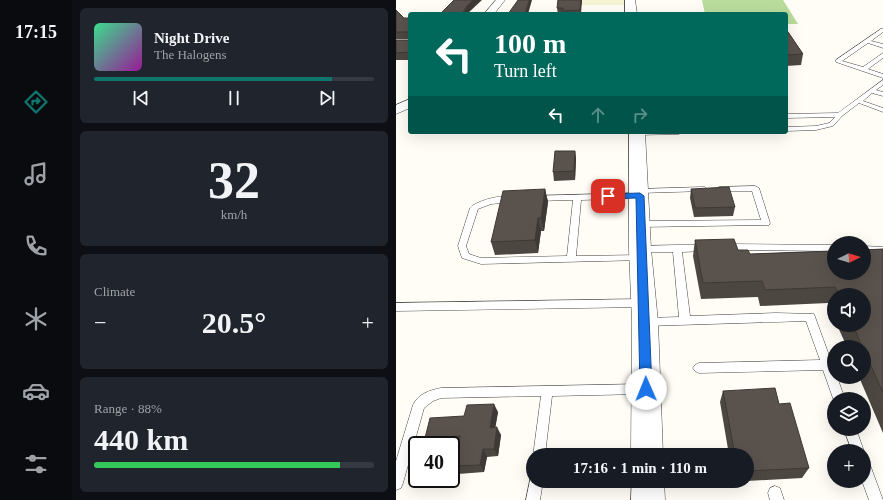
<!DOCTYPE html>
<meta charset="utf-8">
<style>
body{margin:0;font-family:"Times New Roman",serif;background:#20242c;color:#f1f3f6;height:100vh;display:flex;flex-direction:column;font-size:15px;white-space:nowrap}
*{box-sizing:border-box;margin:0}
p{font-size:13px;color:#9ea1a6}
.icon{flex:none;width:22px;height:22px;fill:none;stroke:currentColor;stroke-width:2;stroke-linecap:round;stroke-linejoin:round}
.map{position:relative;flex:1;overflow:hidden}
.panel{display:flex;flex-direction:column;gap:8px;padding:8px;background:#0d0f14;width:324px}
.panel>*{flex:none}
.hud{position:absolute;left:12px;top:12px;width:380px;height:122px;border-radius:4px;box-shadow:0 4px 16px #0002;background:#00695c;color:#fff;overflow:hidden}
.needle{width:26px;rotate:85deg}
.controls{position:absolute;left:431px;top:236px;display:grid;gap:8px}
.controls a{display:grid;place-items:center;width:44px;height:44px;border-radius:50%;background:#171b24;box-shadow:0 4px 16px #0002;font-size:20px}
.speed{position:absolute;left:12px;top:436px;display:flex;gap:8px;font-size:20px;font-weight:700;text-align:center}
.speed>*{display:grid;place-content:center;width:52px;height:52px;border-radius:50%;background:#171b24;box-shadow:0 4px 16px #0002;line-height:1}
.speed .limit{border:2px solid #111;border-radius:6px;background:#fff;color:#111}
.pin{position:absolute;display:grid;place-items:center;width:34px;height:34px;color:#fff;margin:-17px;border-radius:8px;box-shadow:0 2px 6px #0006}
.me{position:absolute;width:44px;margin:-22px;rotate:359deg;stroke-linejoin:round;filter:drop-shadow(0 0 3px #0008)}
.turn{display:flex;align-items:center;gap:14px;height:84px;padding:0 20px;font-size:18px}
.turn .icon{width:52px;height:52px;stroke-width:2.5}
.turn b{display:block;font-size:28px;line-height:34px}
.lanes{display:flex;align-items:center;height:38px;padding:0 20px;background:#0003;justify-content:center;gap:20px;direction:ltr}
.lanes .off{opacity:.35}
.big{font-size:30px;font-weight:700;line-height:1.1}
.panel .tile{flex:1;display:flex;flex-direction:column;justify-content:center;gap:6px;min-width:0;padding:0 14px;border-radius:6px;background:#20242c}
.panel .dial{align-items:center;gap:0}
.dial b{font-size:52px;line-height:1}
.song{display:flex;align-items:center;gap:12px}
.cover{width:48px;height:48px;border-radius:6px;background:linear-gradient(135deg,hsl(150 70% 55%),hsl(300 70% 35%))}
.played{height:4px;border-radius:2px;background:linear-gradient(90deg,#0f766e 85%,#363941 85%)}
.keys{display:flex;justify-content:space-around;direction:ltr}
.heat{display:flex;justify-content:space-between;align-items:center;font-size:22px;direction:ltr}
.charge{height:6px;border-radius:3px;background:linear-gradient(90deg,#34c759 88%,#363941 0)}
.trip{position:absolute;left:130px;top:448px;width:228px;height:40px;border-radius:20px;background:#171b24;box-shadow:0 4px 16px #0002;font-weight:700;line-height:40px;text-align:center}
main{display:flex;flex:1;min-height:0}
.tab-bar{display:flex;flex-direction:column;width:72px;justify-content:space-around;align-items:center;background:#090b0e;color:#9ea1a6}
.tab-bar .icon{width:28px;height:28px}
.tab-bar .selected{color:#0f766e}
.tab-bar b{font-size:18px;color:#f1f3f6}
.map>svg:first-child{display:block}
</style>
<main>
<nav class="tab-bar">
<b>17:15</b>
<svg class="icon selected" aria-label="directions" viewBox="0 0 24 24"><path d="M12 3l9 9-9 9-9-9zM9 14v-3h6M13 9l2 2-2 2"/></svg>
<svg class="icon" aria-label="music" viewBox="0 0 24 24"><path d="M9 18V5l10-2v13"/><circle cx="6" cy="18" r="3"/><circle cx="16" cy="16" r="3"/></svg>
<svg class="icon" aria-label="phone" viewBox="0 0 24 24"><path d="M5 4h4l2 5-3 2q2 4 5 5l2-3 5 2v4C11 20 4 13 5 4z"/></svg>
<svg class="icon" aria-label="climate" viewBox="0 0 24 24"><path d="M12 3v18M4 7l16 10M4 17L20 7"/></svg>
<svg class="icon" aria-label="car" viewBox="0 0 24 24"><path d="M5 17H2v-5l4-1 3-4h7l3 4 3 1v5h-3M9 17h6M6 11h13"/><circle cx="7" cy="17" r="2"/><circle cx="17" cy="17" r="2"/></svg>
<svg class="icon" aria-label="filters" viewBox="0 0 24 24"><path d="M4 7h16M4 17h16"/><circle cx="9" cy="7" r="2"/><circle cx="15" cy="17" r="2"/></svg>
</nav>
<section class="panel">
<div class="tile">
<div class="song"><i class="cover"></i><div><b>Night Drive</b><p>The Halogens</p></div></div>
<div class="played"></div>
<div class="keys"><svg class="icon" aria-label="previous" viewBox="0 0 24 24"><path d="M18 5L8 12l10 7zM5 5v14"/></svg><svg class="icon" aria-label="pause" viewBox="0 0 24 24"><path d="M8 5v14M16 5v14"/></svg><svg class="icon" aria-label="next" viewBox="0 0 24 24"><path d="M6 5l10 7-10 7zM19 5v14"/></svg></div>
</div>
<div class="tile dial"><b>32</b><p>km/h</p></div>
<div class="tile"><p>Climate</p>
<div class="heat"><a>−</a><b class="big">20.5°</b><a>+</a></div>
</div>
<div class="tile"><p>Range · 88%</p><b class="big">440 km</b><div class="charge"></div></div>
</section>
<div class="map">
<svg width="487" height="500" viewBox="0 0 487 500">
<rect width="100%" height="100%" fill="#fffdf5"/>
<path fill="#f6f3d4" d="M168 0H236V5H166Z"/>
<path fill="#b9dc9c" d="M306 0H387L402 24H390V14H309Z"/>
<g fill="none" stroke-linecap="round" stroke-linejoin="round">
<g stroke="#444" stroke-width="1">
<g id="service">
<path d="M485 29H487V32L475 41 487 44V48L472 43 446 61 467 67 487 53V58L472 69 487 74V78L440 62V60Z"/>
<path d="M487 80V85L480 90 487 92V96L476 93 467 101 487 108V112L463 103 446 116 437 126 420 130 390 131V127L420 126 433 123 439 117 390 118V114L442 113Z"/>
<path d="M238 132H286L283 134 241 135 239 134Z"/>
<path d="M359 186 363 188 374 223 373 225 244 227 240 224 244 221 365 220 356 191H323L319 189 323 187Z"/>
<path d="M306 187H309L310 189 309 191 244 193 240 191 244 189Z"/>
<path d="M244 193 248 196 247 198 185 200 180 256 245 255 248 256 250 258 248 260 85 264 66 258 62 246 74 208C81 200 112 192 120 199L116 202 95 204 82 209 70 246 73 254 85 258 171 256 177 200 139 201 136 200 135 198 136 196Z"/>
<path d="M330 244 438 245V251L330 250 326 247Z"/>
<path d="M281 245H309L313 248 309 251 286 252 294 316 380 313 418 314 438 369V377H441L449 399H438V401L427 370 303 373 299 371 297 368 299 365 303 363 424 360 410 321 250 326 246 325 245 322 246 319 250 318 283 317 277 252H244L240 249 244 246Z"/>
<path d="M468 246 487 247V253L468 252Z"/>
<path d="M246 299 250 300 251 303 250 306 246 307 0 311V303Z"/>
<path d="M247 384 251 385 253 389 251 393 247 394 156 396 149 455 137 456 145 396 45 398 37 401 28 408 7 483 5 488 0 490V461L17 405C22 394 34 390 45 388Z"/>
<path d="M448 429H460L468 451V452L456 451Z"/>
<path d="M468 460 473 462 487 500H473L466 481H468Z"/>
<path d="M135 476H137V481H147L144 500H130Z"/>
<path d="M379 486 384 488 388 500H374L372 493 374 488Z"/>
</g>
</g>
<g stroke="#444" stroke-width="1">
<g id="minor">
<path d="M100 0H109L98 14H88Z"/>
<path d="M14 99V108L0 114V105Z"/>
</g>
</g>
<g stroke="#444" stroke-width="1">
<g id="tertiary">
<path d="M229 0H239L241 14H229Z"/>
<path d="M233 132H249L255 249 262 322 267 455H235L236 322 233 249Z"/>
<path d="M236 481H268L269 500H235Z"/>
</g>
</g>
<use href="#service" fill="#fff" fill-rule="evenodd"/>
<use href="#minor" fill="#fff" fill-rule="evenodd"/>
<use href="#tertiary" fill="#fff" fill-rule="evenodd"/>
</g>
<g fill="#4d4742">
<path d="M162 0H186L185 14H162L161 8Z"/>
<path d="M0 10 8 18H14V60H0V40H13V39H0Z"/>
<path d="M390 29 407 54 405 65 390 66Z"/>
<path d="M179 151 180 159 179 180 158 181 157 172Z"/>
<path d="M149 189 152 202 148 231H145L142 253 99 255 95 242Z"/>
<path d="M295 189 339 207 337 216 298 217 294 198Z"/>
<path d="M299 240 342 250 354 254 487 249V433L463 377H468V347H451L441 325H468V295H438V317L432 303 364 306 362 297 305 299 297 256Z"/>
<path d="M327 391 383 404 413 468 406 478 351 481V455H333L324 402Z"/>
<path d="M102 412 99 427 105 435 102 456 91 457 88 472 62 474 57 466 62 444 34 445 29 438 68 416Z"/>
</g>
<g fill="#3f3936">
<path d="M77 0H86L71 14H66L70 7Z"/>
<path d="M133 0H136L132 14H129Z"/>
<path d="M185 0H186L184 14V10Z"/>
<path d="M179 151 180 159 179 180 178 171Z"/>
<path d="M149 189 152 202 148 231 145 218Z"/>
<path d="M142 218 145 231 142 253 139 240Z"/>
<path d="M98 404 102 412 98 436 94 428Z"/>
<path d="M101 427 105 435 102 456 98 449Z"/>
<path d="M87 449 91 457 88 472 84 465Z"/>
</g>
<g fill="#5a524d" stroke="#3f3936">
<path d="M58 0H77L70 7 66 14H44Z"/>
<path d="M122 0H133L129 14H112Z"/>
<path d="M162 0H185L184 10 167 11V8H161Z"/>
<path d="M0 10 8 18H14V52L0 53V40H13V32H0Z"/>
<path d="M390 29 407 54 390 55Z"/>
<path d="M159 151H179L178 171 157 172Z"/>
<path d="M333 187 339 207 299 208 295 189Z"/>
<path d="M149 189 145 218H142L139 240 95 242 107 191Z"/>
<path d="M338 239 342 250H352L354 254 438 251V273H468V250L487 249V393L468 350V347H466L457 325H468V295H443L439 287 369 290 366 281 307 283 299 240Z"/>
<path d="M379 388 383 404 394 403 413 468 351 471V455H339L327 391Z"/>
<path d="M98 404 94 428 101 427 98 449H87L84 465 57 466 64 436 29 438 34 418 68 416 71 405Z"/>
</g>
<path fill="#1a73e8" stroke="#114b97" d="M244 193 248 196 256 389 254 393 250 394 246 393 244 389 240 198 212 199 208 196 212 194Z"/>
</svg>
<div class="controls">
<a><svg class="needle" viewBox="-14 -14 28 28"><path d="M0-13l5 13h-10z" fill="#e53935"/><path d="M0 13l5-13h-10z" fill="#9ea1a6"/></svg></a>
<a><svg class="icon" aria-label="sound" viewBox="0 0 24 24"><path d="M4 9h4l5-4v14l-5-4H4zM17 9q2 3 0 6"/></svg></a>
<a><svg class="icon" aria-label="search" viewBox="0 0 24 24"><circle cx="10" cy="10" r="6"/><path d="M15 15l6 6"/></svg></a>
<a><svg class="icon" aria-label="layers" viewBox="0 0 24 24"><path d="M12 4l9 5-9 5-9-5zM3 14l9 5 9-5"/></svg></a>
<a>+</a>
</div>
<div class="speed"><div class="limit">40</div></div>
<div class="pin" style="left:212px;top:196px;background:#d93025"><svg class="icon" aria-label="arrive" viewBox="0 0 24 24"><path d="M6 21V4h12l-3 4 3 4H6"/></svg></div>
<svg class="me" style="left:250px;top:389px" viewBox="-20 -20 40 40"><circle r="19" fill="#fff"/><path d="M0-13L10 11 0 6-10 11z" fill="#1a73e8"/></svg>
<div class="trip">17:16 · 1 min · 110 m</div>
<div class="hud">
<div class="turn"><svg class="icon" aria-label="left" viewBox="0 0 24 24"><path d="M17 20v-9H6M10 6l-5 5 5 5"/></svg><div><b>100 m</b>Turn left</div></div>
<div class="lanes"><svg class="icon" aria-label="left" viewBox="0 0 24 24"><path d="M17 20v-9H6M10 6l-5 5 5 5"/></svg><svg class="icon off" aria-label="ahead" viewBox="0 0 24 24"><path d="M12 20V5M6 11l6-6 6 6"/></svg><svg class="icon off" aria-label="right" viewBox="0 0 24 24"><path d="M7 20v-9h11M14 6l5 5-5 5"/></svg></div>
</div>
</div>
</main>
